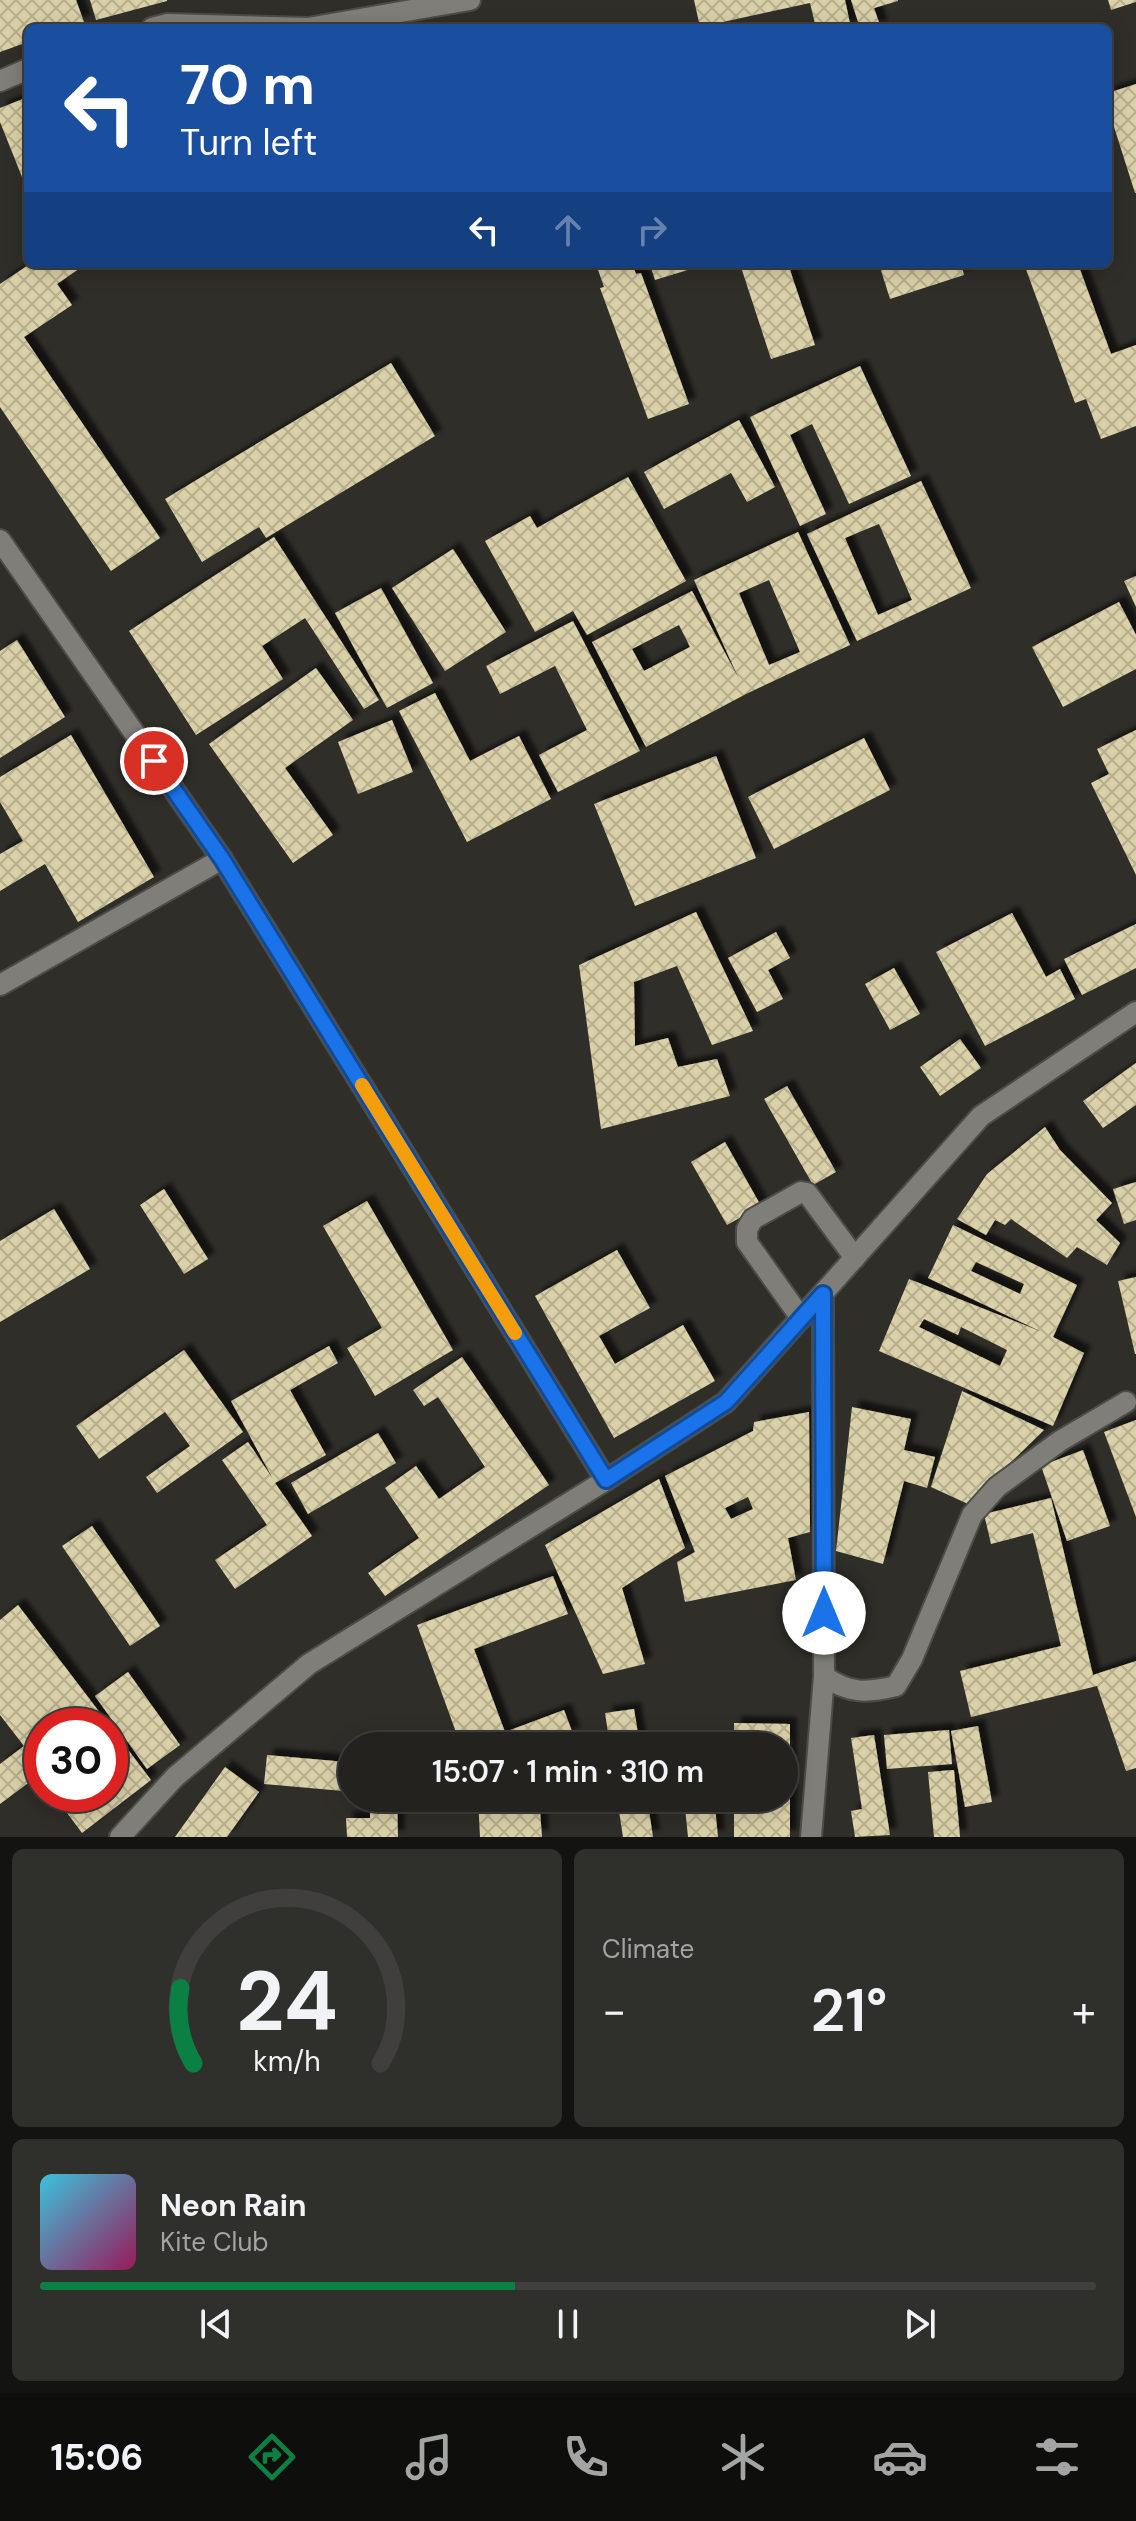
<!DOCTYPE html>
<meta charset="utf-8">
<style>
body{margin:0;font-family:"DM Sans",sans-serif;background:#2f2f2c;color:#f1f3f6;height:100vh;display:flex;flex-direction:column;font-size:30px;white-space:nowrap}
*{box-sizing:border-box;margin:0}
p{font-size:26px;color:#a3a4a4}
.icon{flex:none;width:44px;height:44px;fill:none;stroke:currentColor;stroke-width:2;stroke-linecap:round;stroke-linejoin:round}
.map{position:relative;height:1837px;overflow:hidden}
.sheet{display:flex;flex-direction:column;gap:12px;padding:12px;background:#131311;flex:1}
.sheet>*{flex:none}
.guide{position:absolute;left:24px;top:24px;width:1088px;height:244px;border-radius:12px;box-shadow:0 4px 20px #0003,0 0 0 2px #403f3d;background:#1a4fa0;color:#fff;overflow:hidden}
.speed{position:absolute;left:24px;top:1708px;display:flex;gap:16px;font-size:40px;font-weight:700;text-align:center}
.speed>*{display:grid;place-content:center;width:104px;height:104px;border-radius:50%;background:#23221f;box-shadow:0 4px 20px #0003,0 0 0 2px #403f3d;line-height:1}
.speed .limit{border:12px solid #d22;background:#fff;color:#111}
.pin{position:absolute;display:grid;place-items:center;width:68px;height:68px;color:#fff;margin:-34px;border:4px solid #fff;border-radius:50%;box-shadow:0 2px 8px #0007}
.me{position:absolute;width:88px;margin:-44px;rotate:0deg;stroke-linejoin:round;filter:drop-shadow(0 0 6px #0008)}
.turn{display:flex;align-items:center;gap:28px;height:168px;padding:0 24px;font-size:36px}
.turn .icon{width:104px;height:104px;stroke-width:2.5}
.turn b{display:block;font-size:56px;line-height:68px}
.lanes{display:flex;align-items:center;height:76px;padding:0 24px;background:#0003;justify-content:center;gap:40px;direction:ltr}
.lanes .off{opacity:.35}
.big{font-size:60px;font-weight:600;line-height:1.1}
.sheet .card{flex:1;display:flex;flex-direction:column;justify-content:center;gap:12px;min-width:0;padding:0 28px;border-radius:12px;background:#2f2f2c}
.sheet .dial{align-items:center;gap:0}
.dial svg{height:208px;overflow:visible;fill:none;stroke:#403f3d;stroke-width:7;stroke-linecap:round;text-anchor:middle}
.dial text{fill:#f1f3f6;stroke:none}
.song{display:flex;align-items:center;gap:24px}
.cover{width:96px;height:96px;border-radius:12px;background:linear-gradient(135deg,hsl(190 70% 55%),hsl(330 70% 35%))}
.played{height:8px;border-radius:4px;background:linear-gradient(90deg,#0b8043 45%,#403f3d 45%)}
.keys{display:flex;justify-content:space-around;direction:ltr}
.heat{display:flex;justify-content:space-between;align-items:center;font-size:44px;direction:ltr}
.sheet .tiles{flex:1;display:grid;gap:12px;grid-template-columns:1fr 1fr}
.card:last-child{grid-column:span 2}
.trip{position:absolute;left:338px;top:1732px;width:460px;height:80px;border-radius:40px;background:#23221f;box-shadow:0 4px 20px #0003,0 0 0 2px #403f3d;font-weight:600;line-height:80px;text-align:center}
.tab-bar{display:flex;height:128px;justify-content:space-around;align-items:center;background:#0e0e0c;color:#a3a4a4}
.tab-bar .icon{width:56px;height:56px}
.tab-bar .on{color:#0b8043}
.tab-bar b{font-size:36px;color:#f1f3f6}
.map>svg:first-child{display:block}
</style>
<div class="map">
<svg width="1136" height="1837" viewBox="0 0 1136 1837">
<defs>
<pattern id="building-cross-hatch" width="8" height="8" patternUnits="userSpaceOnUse" patternTransform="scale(2)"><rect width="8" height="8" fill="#dbd1a8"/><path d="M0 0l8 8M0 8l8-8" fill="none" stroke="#b5ae8f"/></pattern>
<filter id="shadow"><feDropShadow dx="7" dy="-7" stdDeviation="2" flood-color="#0009"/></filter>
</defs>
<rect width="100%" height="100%" fill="#2f2e29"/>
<g fill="url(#building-cross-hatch)" fill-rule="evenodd" filter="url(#shadow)">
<path d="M0 0H76L84 22 66 28H28V42L0 52Z"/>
<path d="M90 0H167V1L96 20Z"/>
<path d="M694 0H845L851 28H816L810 3 700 27Z"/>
<path d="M851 0H898V1L874 8 881 28H860Z"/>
<path d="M1108 0H1136V2L1111 10Z"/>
<path d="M1136 84V193H1135L1108 108V93Z"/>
<path d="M28 97V192L0 122V108Z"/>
<path d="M30 264H86L57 284 72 305 24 337 160 538 111 571 0 407V284Z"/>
<path d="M596 264H632L636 274 641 273 689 404 648 419 600 288 604 287Z"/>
<path d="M650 264H704V265L655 280Z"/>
<path d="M740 264H788L815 345 771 359Z"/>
<path d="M879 264H961L964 275 890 299Z"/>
<path d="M1024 264H1078L1111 354 1136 345V426L1101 439 1086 399 1075 403Z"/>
<path d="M391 363 435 436 266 538 259 527 202 562 165 499Z"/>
<path d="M860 366 911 476 849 504 812 424 790 435 826 514 800 526 750 417Z"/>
<path d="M739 420 775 487 747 502 731 473 664 509 644 472Z"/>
<path d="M628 477 686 581 587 635 573 611 535 632 485 541 530 516 537 528Z"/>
<path d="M921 481 971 588 857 641 807 534ZM879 524 912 600 878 615 845 538Z"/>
<path d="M798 532 850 645 746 694 646 747 592 642 692 591 739 679 694 580ZM769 580 800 652 769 665 739 593ZM679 625 690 647 644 671 632 649Z"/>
<path d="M274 537 379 700 364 709 305 618 262 646 283 679 196 735 129 631Z"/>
<path d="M453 549 506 632 445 671 392 588Z"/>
<path d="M1136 576V607L1124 581Z"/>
<path d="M381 588 433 683 387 708 335 613Z"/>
<path d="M1119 602 1136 635V669L1063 707 1032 647Z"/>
<path d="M573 621 640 751 558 792 539 755 587 730 555 666 500 694 486 666Z"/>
<path d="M17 640 65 717 0 758V651Z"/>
<path d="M316 668 353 720 285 768 333 835 293 863 209 744Z"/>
<path d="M435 693 470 761 519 736 551 799 467 842 399 711Z"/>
<path d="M392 720 413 772 358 794 338 742Z"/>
<path d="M1136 730V875L1091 783 1109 774 1097 749Z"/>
<path d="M71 735 154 877 78 922 45 864 0 891V854L23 841 0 802V777Z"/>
<path d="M864 738 890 790 774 849 748 797Z"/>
<path d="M716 756 756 858 635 906 594 804Z"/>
<path d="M696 912 753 1031 712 1045 677 966 634 982 635 1046 668 1038 678 1067 717 1059 730 1096 601 1129 579 965Z"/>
<path d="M1012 913 1046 977 1060 969 1075 999 985 1046 936 952Z"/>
<path d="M1136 924V968L1082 995 1064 959Z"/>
<path d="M776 932 790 958 768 970 783 999 757 1012 728 958Z"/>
<path d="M894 968 920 1014 890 1030 865 984Z"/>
<path d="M960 1039 981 1068 940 1096 920 1067Z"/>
<path d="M1136 1063V1105L1103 1128 1083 1101Z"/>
<path d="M787 1086 836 1172 813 1185 764 1099Z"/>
<path d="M1045 1127 1060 1150 1112 1203 1096 1220 1120 1243 1107 1265 1077 1247 1067 1258 1011 1219 1005 1225 995 1220 986 1235 957 1219 987 1174Z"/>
<path d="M725 1142 761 1206 727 1225 691 1162Z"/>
<path d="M1136 1182V1220L1124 1224 1113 1189Z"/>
<path d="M164 1189 208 1259 184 1274 140 1205Z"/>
<path d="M367 1201 453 1350 375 1396 347 1348 382 1328 323 1226Z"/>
<path d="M54 1209 90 1269 0 1322V1241Z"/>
<path d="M953 1225 1077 1285 1053 1337 1084 1353 1053 1426 879 1351 909 1279 1042 1332 928 1278ZM976 1262 1024 1284 1020 1294 971 1271ZM924 1319 958 1335 961 1327 1007 1350 1000 1366 919 1327Z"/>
<path d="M617 1250 650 1308 599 1336 615 1364 683 1325 715 1381 614 1438 535 1296Z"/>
<path d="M1136 1277V1354H1135L1118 1281Z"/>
<path d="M329 1346 338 1363 290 1390 326 1455 275 1483 312 1536 235 1589 215 1560 267 1525 222 1460 248 1442 273 1479 231 1401Z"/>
<path d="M184 1350 243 1432 157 1493 146 1477 190 1446 165 1412 99 1459 76 1426Z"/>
<path d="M462 1357 549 1485 385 1596 368 1573 419 1538 385 1488 416 1466 439 1499 485 1467 438 1397 424 1406 413 1390Z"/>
<path d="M962 1391 1044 1430 968 1504 931 1487Z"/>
<path d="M852 1407 911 1419 904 1450 935 1457 927 1488 904 1481 883 1564 836 1551Z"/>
<path d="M809 1412 810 1532 788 1538 796 1580 685 1602 677 1562 695 1552 665 1476 753 1431 754 1422ZM748 1497 753 1509 731 1519 725 1508Z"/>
<path d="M1136 1420V1517L1104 1432Z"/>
<path d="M378 1433 396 1463 308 1514 291 1483Z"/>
<path d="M1083 1450 1110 1526 1067 1541 1041 1466Z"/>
<path d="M659 1479 685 1548 622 1588 645 1664 603 1674 545 1545Z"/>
<path d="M1051 1498 1093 1675 1136 1661V1768L1126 1771 1097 1686 971 1717 960 1671 1061 1646 1033 1533 991 1544 984 1514Z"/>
<path d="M92 1526 160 1626 130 1646 62 1546Z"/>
<path d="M553 1576 568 1614 474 1649 505 1732 564 1710 573 1734 540 1746H461L417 1625Z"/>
<path d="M18 1605 151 1780 82 1833 53 1794H110V1726H42V1780L39 1775 0 1804V1764L24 1746 0 1715V1620Z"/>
<path d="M128 1672 180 1745 147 1769 95 1696Z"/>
<path d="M634 1709 640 1746H610L605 1713Z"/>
<path d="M734 1723 790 1724V1837H734V1798H784V1746H734Z"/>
<path d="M978 1726 992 1802 965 1807 951 1731Z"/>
<path d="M949 1730 952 1764 887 1769 884 1735Z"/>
<path d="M874 1735 890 1835 855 1837 851 1811 862 1809 851 1738Z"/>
<path d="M267 1755 346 1762 343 1791 264 1784Z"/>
<path d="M225 1767 259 1792 227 1837H175Z"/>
<path d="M954 1770 960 1837H934L928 1772Z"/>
<path d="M370 1798H397L398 1837H347L346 1818H370Z"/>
<path d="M478 1798H539L542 1837H480Z"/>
<path d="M617 1798H647L653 1837H623Z"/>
<path d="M684 1798H714L718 1837H688Z"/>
</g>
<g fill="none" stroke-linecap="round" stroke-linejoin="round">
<g stroke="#4c4c48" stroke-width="24">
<g id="minor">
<path d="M152 28 168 24 308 28 470 0"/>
<path d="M0 81 28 69"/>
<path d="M0 540 222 859 606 1480"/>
<path d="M0 985 222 859"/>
<path d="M801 1318 747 1242V1229L753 1219 801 1192 807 1193 855 1258"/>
<path d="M824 1676C849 1694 867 1693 896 1686L912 1659 972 1515 997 1487 1060 1441 1126 1402"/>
<path d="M120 1837 175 1777 309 1664 606 1480 726 1402 981 1116 1136 1012"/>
<path d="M811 1837 824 1676 823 1294"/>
</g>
</g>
<use href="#minor" stroke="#7f7e78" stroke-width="20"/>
</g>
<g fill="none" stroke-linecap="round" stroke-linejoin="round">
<g stroke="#114b97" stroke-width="20">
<path id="route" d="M154 761 222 859 606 1480 726 1402 823 1294 824 1613"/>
</g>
<use href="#route" stroke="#1a73e8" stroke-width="14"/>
<path stroke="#f59e0b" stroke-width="14" d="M362 1085 515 1333"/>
</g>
</svg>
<div class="speed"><div class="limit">30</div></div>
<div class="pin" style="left:154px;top:761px;background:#d93025"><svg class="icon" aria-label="arrive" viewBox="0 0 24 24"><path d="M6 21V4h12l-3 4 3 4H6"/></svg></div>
<svg class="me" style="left:824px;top:1613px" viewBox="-20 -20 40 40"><circle r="19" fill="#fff"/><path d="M0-13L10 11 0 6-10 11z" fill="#1a73e8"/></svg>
<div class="trip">15:07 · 1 min · 310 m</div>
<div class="guide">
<div class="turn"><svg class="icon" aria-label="left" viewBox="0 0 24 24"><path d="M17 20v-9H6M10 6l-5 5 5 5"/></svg><div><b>70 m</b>Turn left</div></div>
<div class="lanes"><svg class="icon" aria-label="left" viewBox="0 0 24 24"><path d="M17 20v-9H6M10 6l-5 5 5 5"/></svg><svg class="icon off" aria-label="ahead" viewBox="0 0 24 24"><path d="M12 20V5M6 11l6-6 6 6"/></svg><svg class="icon off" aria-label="right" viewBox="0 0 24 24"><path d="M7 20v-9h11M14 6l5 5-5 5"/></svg></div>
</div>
</div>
<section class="sheet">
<div class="tiles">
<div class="card dial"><svg viewBox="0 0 100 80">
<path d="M14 69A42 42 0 1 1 86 69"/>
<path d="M14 69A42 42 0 0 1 9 40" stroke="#0b8043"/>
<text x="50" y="56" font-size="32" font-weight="700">24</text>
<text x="50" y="72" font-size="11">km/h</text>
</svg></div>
<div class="card"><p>Climate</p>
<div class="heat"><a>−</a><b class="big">21°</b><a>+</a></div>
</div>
<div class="card">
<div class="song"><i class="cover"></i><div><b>Neon Rain</b><p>Kite Club</p></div></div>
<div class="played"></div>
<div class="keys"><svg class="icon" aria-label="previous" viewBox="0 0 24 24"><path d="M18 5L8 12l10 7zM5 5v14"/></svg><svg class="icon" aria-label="pause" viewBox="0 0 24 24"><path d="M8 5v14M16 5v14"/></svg><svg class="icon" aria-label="next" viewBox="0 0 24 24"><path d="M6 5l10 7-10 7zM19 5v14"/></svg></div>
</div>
</div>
</section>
<nav class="tab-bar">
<b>15:06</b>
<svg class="icon on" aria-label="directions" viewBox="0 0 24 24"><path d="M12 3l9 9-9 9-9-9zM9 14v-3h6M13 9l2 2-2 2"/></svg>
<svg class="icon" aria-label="music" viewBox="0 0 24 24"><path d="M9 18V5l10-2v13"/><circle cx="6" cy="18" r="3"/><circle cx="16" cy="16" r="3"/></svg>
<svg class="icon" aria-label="phone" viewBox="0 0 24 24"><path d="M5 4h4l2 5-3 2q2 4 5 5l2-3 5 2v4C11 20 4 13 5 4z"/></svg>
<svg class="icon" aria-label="climate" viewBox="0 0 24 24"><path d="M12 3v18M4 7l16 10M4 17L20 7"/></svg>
<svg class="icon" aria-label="car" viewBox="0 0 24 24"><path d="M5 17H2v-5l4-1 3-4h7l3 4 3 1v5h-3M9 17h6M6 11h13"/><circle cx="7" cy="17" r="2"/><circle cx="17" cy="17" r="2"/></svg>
<svg class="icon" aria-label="filters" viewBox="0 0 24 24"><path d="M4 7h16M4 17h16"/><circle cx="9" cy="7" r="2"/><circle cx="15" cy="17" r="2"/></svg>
</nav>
